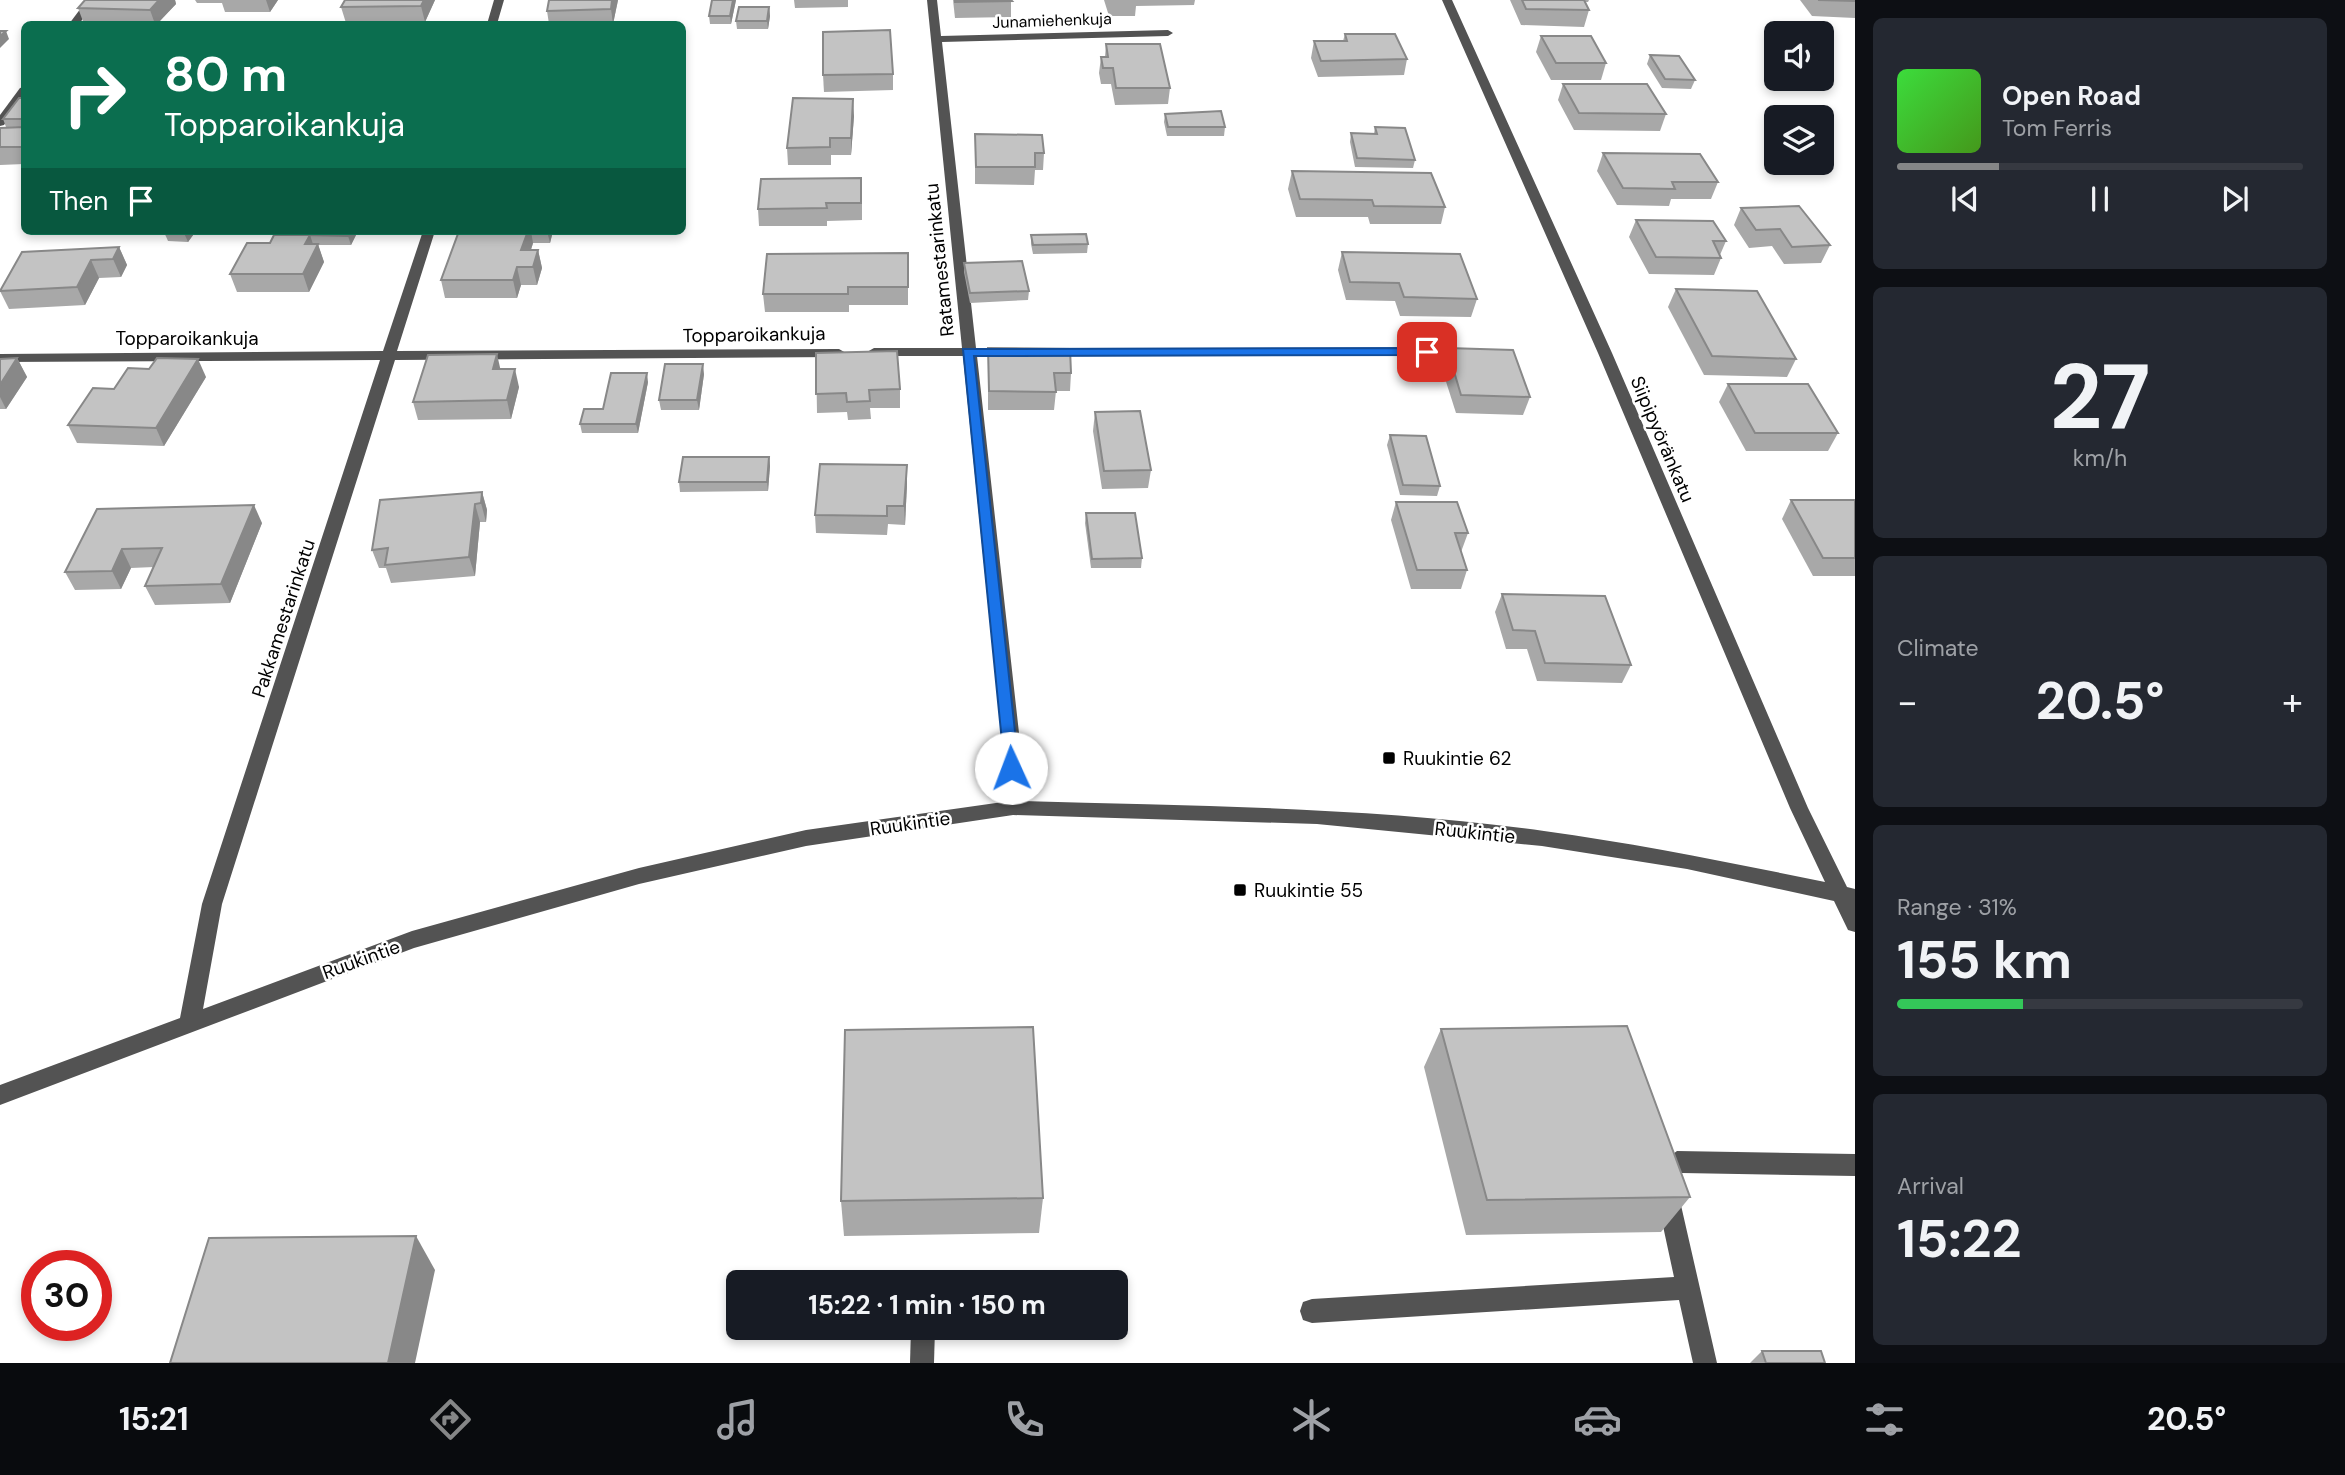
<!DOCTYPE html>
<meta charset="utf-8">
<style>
body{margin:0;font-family:"DM Sans",sans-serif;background:#242831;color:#f1f3f6;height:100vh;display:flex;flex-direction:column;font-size:26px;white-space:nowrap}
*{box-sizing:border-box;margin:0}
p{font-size:23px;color:#9ea1a6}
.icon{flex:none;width:38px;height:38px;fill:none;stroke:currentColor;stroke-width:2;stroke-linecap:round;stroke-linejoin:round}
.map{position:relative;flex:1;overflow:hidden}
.sheet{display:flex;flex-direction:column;gap:18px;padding:18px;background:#0d0f14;width:490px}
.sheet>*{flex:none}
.banner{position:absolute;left:21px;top:21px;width:665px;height:214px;border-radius:10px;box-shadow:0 4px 10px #0003;background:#0b6e4f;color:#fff;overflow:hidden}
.fabs{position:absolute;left:1764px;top:21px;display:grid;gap:14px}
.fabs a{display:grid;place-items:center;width:70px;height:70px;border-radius:10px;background:#171b24;box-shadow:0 4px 10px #0003;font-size:35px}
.speed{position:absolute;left:21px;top:1250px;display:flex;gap:14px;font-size:35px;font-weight:700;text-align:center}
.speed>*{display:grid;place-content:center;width:91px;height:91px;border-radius:50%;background:#171b24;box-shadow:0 4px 10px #0003;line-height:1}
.speed .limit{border:10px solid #d22;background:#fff;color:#111}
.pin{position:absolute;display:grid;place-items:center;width:60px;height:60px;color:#fff;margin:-30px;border-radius:14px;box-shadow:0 4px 10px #0006}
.me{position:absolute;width:77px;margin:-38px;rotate:358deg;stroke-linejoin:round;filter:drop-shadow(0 0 5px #0008)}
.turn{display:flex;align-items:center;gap:24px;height:147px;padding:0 28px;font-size:32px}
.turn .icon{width:91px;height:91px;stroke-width:2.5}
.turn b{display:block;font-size:49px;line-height:60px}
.then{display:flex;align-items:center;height:66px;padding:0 28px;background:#0003;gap:14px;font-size:26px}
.big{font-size:52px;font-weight:700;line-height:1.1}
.sheet .tile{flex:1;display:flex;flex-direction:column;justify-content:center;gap:10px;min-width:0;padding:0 24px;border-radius:10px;background:#242831}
.sheet .dial{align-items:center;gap:0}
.dial b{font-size:91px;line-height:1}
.song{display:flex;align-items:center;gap:21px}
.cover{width:84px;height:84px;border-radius:10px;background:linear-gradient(135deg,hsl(120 70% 55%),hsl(100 70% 35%))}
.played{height:7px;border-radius:4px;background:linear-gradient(90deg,#858687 25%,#363941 25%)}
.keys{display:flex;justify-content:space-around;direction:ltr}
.heat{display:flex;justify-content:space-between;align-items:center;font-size:38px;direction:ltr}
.charge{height:10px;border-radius:5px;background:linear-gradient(90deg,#34c759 31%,#363941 0)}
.trip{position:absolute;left:726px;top:1270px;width:402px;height:70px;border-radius:10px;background:#171b24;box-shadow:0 4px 10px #0003;font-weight:700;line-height:70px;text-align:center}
.tabs{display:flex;height:112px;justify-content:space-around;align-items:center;background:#090b0e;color:#9ea1a6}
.tabs .icon{width:49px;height:49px}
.tabs .current{color:#858687}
.tabs b{font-size:32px;color:#f1f3f6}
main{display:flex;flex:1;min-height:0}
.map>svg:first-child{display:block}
</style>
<main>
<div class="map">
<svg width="1855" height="1363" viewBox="0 0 1855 1363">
<rect width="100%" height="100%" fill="#fff"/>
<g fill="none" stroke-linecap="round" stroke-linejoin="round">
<g fill="#535353" fill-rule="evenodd">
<path d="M87 0H97L79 24H69Z"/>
<path d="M494 0H504L497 24H487Z"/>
<path d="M927 0H937L941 36 1168 30 1173 33 1168 36 942 42 976 348H1011L1018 352 1011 356H977L1019 733 1022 801C1196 806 1372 807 1544 831 1639 844 1732 863 1825 882L1790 808 1598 353 1442 0H1452L1612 353 1808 808 1847 887 1855 889V932L1848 930 1834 901 1687 869 1542 846 1317 824 1013 815 806 846 639 884 414 948 0 1105V1085L180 1018 202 904 380 360 0 362V354L383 351 423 231H435L397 351 839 349 846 353 839 357 395 360 222 904 203 1009 412 931 639 868 806 830 1003 802 1001 733 963 356H874L867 352 874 348H962Z"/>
<path d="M24 87V97L4 125 0 126V115L20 88Z"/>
<path d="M1046 348H1469L1476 352 1469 356 1041 355 1039 352Z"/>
<path d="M1677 1151 1855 1154V1176L1682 1173 1675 1179 1717 1363H1693L1679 1300 1312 1323 1303 1320 1300 1311 1303 1302 1312 1299 1674 1277 1652 1175 1655 1167Z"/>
<path d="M911 1328H935L934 1363H910Z"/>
</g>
</g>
<g fill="#a8a8a8">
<path d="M85 0H175L176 4 157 24H84L78 8Z"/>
<path d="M195 0H278L270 12H225L222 3H197Z"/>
<path d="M345 0H435L425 22 346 23 341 7Z"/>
<path d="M618 0 613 24H549L547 11Z"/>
<path d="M736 0 731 24H710L709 16Z"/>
<path d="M794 0H848V7L795 8Z"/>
<path d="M953 0H1011V17L955 18Z"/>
<path d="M1104 0H1195L1194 5 1136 6 1135 16H1109Z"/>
<path d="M1510 0H1589L1588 2H1584L1589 10 1584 27 1521 25Z"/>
<path d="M1800 0H1855V18L1812 16Z"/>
<path d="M769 7 770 16 768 29H737L736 21Z"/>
<path d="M1345 34 1407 59 1404 75 1318 77 1311 58 1314 41H1343Z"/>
<path d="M1541 36 1606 63 1601 80H1551L1536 52Z"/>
<path d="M1106 44 1170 88 1168 104 1115 105 1111 84H1101L1099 73 1101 57H1105Z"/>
<path d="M1650 55 1695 80 1691 89 1662 88 1647 64Z"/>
<path d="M893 74V90L824 92 823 75Z"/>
<path d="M1563 84 1666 114 1660 131 1574 130 1558 100Z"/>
<path d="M24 98V164L0 165V128L6 127 3 119Z"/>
<path d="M1165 114 1225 127 1224 136H1167L1164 122Z"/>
<path d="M854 116 851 155H831V165H788L787 148Z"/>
<path d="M1375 127 1415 160 1413 168 1355 167 1350 142 1351 133 1374 134Z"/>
<path d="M975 134 1044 153 1043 170H1035L1034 185 975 184Z"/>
<path d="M1603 153 1718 182 1711 199H1671L1669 206 1617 205 1597 171Z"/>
<path d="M1292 171 1445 207 1441 224H1370L1368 217H1296L1288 189Z"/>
<path d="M862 195V220L827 221V226H759L758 209Z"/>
<path d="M1741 208 1830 245 1821 263 1784 264 1772 246 1749 248 1734 225Z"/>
<path d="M1636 220 1726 241 1720 255 1721 258 1714 275 1649 274 1629 237Z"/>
<path d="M196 231 188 242 168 241 164 232Z"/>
<path d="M358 231 351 245H318L324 262 309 292H237L230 274 308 235Z"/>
<path d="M459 231H553L550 243H533L531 250H538L542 268 537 285H521L517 298H445L441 280Z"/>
<path d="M1031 235 1088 244 1087 253 1033 254 1031 244Z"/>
<path d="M119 247 127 265 121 277 99 278 85 305 9 309 0 291V290Z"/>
<path d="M1342 252 1477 299 1471 317 1400 316 1395 301 1346 300 1338 270Z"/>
<path d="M908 253V305H849V312H765L763 294Z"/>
<path d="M964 263 1029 291 1028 300 970 303 964 272Z"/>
<path d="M1676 289 1796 359 1787 377 1704 375 1668 307Z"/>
<path d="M988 348 1071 373 1070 391H1056L1054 410H988Z"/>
<path d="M1447 348 1530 397 1523 415 1456 413 1441 366Z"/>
<path d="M816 353 900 389V408H870L871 419 848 420 847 412 817 413Z"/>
<path d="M17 358 27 377 6 409H0V359Z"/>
<path d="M500 369 519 387 511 419 418 420 413 402Z"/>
<path d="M704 374 699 410H661L659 400Z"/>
<path d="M206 377 164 446 77 443 68 425 114 389Z"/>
<path d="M648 382 638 433H582L580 424 603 409Z"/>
<path d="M1728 384 1838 433 1828 451H1746L1719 402Z"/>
<path d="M1095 412 1151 470 1148 488 1102 489 1093 431Z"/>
<path d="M1390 435 1440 486 1437 496 1400 495 1387 445Z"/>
<path d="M769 457 770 466 768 491 680 492 679 482Z"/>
<path d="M907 484 905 525 888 524 887 535 816 533 815 515Z"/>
<path d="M482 492 487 510 486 522H480L475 576 391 583 386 568H379L372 550Z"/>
<path d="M1791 500H1855V576H1813L1782 519Z"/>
<path d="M1396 502 1468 533 1461 552 1467 570 1461 589H1411L1391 520Z"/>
<path d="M97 509 262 523 230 603 155 605 145 586 154 567 131 568 121 589 75 590 65 572Z"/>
<path d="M1086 513 1142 558 1141 568H1091L1085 523Z"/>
<path d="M1502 594 1631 665 1622 683 1537 681 1527 649H1506L1495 612Z"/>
<path d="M1441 1029 1690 1197 1661 1232 1466 1235 1424 1067Z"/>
<path d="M1043 1198 1039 1233 844 1236 841 1201Z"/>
<path d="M1762 1351 1825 1363H1750Z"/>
</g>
<g fill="#888">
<path d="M159 0H175L176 4 157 24H155L150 10Z"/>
<path d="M266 0H278L270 12Z"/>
<path d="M424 0H435L425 22 421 6Z"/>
<path d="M612 0H618L613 24 611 9Z"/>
<path d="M733 0H736L731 24 730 16Z"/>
<path d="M769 7 770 16 768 29 767 21Z"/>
<path d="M6 31 9 39 0 48V36Z"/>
<path d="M853 99 854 116 851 155V138Z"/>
<path d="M186 231H196L188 242 184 233Z"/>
<path d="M351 231H358L351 245 348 236Z"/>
<path d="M528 231H531L533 243 525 268 521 250Z"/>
<path d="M547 231H553L550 243Z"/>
<path d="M310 235 315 250 318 244 324 262 309 292 303 274 305 244Z"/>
<path d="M119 247 127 265 121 277 113 259Z"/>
<path d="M538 250 542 268 537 285 533 267Z"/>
<path d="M91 260 99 278 85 305 77 287Z"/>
<path d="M517 267 521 285 517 298 513 280Z"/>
<path d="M497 354 501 372 493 369Z"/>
<path d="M17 358 27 377 6 409 0 397V385Z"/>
<path d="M198 359 206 377 164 446 156 428Z"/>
<path d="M703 364 704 374 699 410 697 400Z"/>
<path d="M515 369 519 387 511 419 507 400Z"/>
<path d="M647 373 648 382 638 433 636 424Z"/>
<path d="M769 457 770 466 768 491 767 482Z"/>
<path d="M907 465V484L905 525 904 506Z"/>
<path d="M482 492 487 510 486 522 481 503Z"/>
<path d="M475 504 480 522 475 576 469 557Z"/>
<path d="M254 505 262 523 230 603 221 584Z"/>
<path d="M122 549 131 568 121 589 112 571Z"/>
<path d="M416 1236 435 1270 415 1363H388Z"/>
</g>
<g fill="#c3c3c3" stroke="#888" stroke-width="2">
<path d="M85 0H159L150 10 78 8Z"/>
<path d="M345 0H424L421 6 341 7Z"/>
<path d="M549 0H612L611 9 547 11Z"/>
<path d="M712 0H733L730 16H709Z"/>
<path d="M955 0H1011L1012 1 955 2Z"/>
<path d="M1522 0H1584L1589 10 1526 9Z"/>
<path d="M1818 0H1855V1Z"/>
<path d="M739 7H769L767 21H736Z"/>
<path d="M890 30 893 74 823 75V32Z"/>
<path d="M0 31H6L0 36Z"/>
<path d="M1345 34H1395L1407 59 1321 61 1314 41H1347Z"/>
<path d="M1541 36H1591L1606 63H1556Z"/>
<path d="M1106 44H1160L1170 88H1116L1113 68H1103L1101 57H1108Z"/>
<path d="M1650 55 1679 56 1695 80 1665 79Z"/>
<path d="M1563 84H1647L1666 114 1579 113Z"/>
<path d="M19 98H24V119H3Z"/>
<path d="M793 98 853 99 851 138H830V147L787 148Z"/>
<path d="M1221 111 1225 127H1168L1165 114Z"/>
<path d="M24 127V147H0V128Z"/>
<path d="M1375 127 1405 128 1415 160 1357 158 1351 133 1377 134Z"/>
<path d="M975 134 1042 135 1044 153H1035V167H976Z"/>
<path d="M1603 153 1700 154 1718 182H1672L1675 189 1623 188Z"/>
<path d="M1292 171 1431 173 1445 207 1374 206 1372 200 1300 199Z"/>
<path d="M861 178V203H826L827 208 758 209 761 179Z"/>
<path d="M1799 206 1830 245 1792 247 1780 229 1756 230 1741 208Z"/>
<path d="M1636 220 1713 221 1726 241H1713L1721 258 1656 257Z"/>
<path d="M165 231H186L184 233 164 232Z"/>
<path d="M310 231H351L348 236 308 235Z"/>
<path d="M459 231H528L521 250H538L533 267H517L513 280H441Z"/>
<path d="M1086 234 1088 244 1033 245 1031 235Z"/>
<path d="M274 235H310L305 244H318L303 274H230L247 243H270Z"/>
<path d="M119 247 113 259 91 260 77 287 0 291 22 252Z"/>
<path d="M1342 252 1460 254 1477 299 1404 297 1399 283 1350 282Z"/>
<path d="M908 253V287H848V294H763L767 254Z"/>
<path d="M1022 261 1029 291 970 293 964 263Z"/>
<path d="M1676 289 1757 291 1796 359 1712 356Z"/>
<path d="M988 348 1070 349 1071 373H1054L1056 392 989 391Z"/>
<path d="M1447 348 1513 350 1530 397 1461 395Z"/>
<path d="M897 351 900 389 869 390 870 401 847 402 846 393 816 394V353Z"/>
<path d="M497 354 493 369H515L507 400 413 402 428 355Z"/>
<path d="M17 358 0 385V359Z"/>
<path d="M157 358 198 359 156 428 68 425 93 388 114 389 128 368 149 369Z"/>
<path d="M665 364H703L697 400H659Z"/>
<path d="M611 373H647L636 424H580L584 409H603Z"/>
<path d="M1728 384H1808L1838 433H1755Z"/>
<path d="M1140 411 1151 470 1104 471 1095 412Z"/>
<path d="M1390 435 1426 436 1440 486 1403 485Z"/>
<path d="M683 457H769L767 482H679Z"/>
<path d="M820 464 907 465 904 506H887V516L815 515Z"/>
<path d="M482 492 481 503 475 504 469 557 385 565 388 548 372 550 380 500Z"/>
<path d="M1791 500H1855V558H1823Z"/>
<path d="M1396 502H1457L1468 533H1455L1467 570H1417Z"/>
<path d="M254 505 221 584 145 586 162 548 122 549 112 571 65 572 97 509Z"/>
<path d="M1086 513H1135L1142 558 1092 559Z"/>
<path d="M1502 594 1605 596 1631 665 1545 663 1535 631 1513 630Z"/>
<path d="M1627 1026 1690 1197 1487 1200 1441 1029Z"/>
<path d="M1033 1027 1043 1198 841 1201 845 1030Z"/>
<path d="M416 1236 388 1363H170L209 1238Z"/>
<path d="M1762 1351H1821L1825 1363H1766Z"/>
</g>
<path fill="#1a73e8" stroke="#114b97" stroke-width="2" d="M1427 348 1431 350V355L974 356 1019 768 1011 774 1005 772 963 349Z"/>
<g fill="#000" stroke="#fff" stroke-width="2.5">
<rect x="1382" y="751" width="14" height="14" rx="3.5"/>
<rect x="1233" y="883" width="14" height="14" rx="3.5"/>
</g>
<g text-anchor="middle" stroke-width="5" stroke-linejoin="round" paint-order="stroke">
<g font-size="16" fill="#000" stroke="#fff">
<text transform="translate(1052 20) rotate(-2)" y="6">Junamiehenkuja</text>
</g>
<g font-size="19" fill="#000" stroke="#fff">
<text transform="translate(939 260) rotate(-96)" y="7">Ratamestarinkatu</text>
<text transform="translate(754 334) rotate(-1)" y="7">Topparoikankuja</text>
<text x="187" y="345">Topparoikankuja</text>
<text transform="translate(1663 439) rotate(67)" y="7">Siipipyöränkatu</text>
<text transform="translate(283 618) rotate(-72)" y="7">Pakkamestarinkatu</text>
<text transform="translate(910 823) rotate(-8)" y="7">Ruukintie</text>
<text transform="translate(1475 832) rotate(6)" y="7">Ruukintie</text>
<text transform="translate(361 959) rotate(-20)" y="7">Ruukintie</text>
</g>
<g font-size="19" fill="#000" stroke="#fff" text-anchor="start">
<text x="1403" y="765">Ruukintie 62</text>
<text x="1254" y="897">Ruukintie 55</text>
</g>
</g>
</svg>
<div class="fabs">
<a><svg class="icon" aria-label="sound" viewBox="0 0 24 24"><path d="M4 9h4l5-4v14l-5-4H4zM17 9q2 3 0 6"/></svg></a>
<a><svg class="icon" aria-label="layers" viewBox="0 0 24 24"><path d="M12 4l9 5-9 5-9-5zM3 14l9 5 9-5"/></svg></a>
</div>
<div class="speed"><div class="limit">30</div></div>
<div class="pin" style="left:1427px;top:352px;background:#d93025"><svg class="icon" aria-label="arrive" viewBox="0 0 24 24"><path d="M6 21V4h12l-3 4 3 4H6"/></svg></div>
<svg class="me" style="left:1011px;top:768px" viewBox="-20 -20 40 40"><circle r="19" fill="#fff"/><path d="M0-13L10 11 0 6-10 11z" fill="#1a73e8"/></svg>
<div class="trip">15:22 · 1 min · 150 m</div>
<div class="banner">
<div class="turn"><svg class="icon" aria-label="right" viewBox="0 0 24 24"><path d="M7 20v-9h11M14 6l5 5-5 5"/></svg><div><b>80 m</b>Topparoikankuja</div></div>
<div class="then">Then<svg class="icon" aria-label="arrive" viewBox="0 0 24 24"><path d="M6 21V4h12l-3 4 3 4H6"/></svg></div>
</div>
</div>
<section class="sheet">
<div class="tile">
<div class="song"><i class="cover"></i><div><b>Open Road</b><p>Tom Ferris</p></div></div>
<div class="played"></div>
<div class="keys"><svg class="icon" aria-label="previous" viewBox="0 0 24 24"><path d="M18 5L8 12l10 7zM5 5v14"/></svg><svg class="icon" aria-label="pause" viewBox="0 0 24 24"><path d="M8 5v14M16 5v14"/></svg><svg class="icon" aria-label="next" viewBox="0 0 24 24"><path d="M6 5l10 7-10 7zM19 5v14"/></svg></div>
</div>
<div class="tile dial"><b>27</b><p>km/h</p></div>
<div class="tile"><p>Climate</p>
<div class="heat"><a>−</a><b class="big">20.5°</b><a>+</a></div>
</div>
<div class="tile"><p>Range · 31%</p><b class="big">155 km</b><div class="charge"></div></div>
<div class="tile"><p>Arrival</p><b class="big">15:22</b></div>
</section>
</main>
<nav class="tabs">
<b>15:21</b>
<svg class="icon current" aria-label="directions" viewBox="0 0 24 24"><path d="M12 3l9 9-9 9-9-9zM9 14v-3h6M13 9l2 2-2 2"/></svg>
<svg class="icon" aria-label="music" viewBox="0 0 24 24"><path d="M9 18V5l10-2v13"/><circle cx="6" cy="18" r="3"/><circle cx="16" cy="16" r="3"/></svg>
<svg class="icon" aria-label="phone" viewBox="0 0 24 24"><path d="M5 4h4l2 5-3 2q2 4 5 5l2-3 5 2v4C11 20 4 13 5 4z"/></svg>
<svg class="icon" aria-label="climate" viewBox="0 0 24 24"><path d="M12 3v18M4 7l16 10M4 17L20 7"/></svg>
<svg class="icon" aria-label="car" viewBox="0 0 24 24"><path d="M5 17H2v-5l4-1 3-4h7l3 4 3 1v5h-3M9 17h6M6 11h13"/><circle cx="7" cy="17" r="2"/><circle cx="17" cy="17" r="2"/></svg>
<svg class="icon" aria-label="filters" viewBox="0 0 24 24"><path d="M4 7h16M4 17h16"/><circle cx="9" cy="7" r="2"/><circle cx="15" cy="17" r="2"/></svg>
<b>20.5°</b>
</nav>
